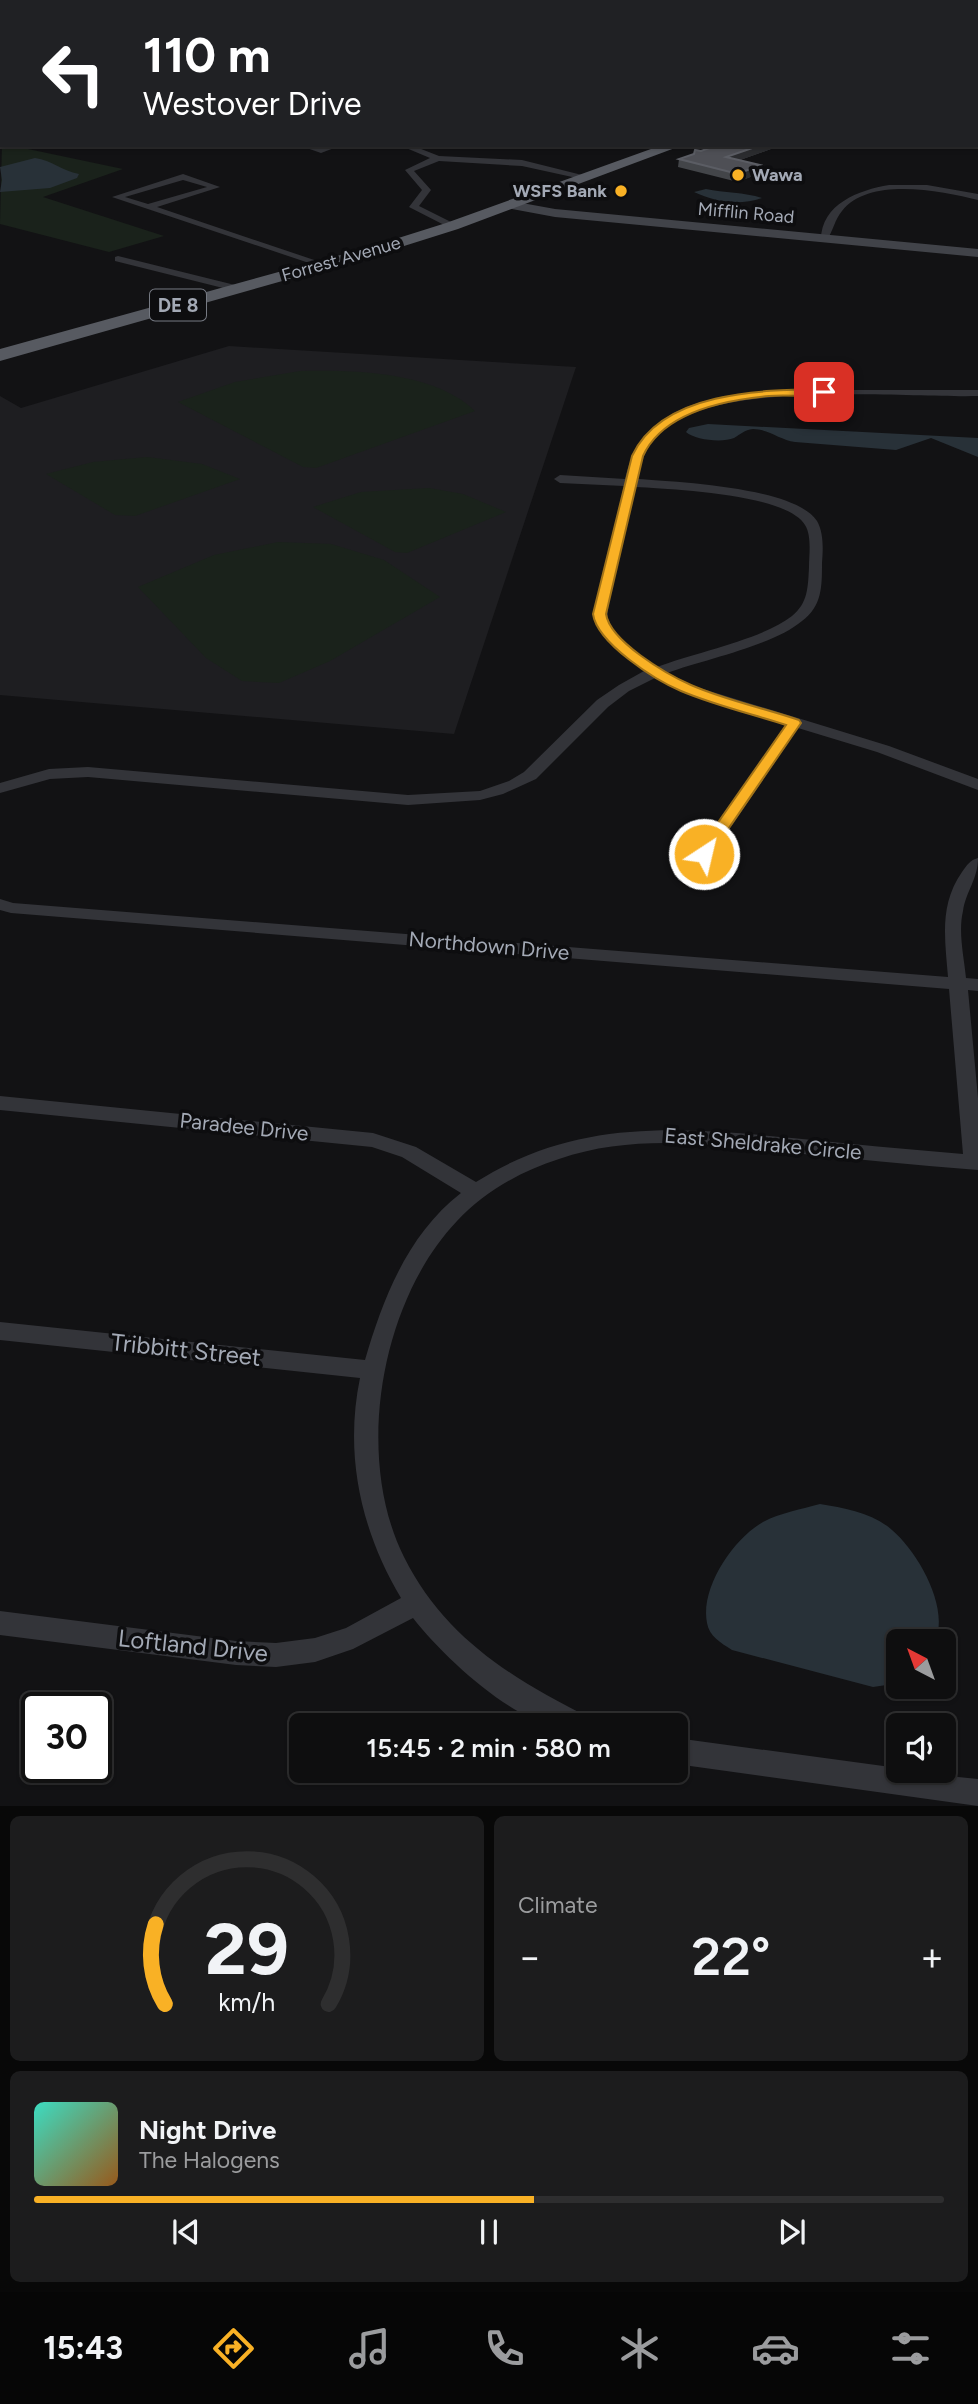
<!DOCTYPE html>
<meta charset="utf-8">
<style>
body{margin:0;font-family:Figtree,sans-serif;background:#1c1c1d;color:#f1f3f6;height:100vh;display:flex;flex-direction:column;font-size:26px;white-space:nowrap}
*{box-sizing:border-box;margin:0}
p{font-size:23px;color:#9b9c9e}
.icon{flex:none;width:38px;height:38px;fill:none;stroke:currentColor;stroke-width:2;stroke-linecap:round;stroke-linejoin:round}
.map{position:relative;height:1806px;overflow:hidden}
.drawer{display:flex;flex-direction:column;gap:10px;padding:10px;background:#080808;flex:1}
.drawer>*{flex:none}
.guide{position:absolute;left:0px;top:0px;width:978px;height:147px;box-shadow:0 2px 5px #0004,0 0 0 2px #2e2e2f;background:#202124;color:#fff;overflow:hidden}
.needle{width:46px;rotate:319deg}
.controls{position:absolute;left:886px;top:1629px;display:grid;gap:14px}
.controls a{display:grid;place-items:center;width:70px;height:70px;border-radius:10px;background:#0e0e0f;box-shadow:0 2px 5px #0004,0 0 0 2px #2e2e2f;font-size:35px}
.speed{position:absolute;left:21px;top:1692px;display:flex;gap:14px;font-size:35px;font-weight:700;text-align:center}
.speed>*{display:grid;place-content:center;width:91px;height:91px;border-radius:50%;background:#0e0e0f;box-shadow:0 2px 5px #0004,0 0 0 2px #2e2e2f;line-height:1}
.speed .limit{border:4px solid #111;border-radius:10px;background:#fff;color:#111}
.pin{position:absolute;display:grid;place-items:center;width:60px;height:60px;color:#fff;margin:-30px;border-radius:14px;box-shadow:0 4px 10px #0006}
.me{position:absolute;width:77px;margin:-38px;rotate:35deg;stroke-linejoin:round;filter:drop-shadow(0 0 5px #0008)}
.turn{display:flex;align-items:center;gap:24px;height:147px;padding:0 28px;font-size:32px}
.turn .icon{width:91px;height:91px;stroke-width:2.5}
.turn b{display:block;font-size:49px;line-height:60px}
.big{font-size:52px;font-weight:600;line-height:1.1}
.drawer .card{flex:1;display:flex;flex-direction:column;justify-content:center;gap:10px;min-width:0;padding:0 24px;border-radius:10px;background:#1c1c1d}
.drawer .dial{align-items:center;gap:0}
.dial svg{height:182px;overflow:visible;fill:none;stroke:#2e2e2f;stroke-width:7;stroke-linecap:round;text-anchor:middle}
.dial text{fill:#f1f3f6;stroke:none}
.song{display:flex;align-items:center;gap:21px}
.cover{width:84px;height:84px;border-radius:10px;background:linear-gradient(135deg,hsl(170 70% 55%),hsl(30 70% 35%))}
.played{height:7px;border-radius:4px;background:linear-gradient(90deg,#f9b125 55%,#2e2e2f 55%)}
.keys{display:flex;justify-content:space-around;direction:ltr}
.heat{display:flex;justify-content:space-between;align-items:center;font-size:38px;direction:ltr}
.drawer .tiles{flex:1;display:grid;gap:10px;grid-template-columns:1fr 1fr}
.card:last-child{grid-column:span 2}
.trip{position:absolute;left:289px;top:1713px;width:399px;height:70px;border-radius:10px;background:#0e0e0f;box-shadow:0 2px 5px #0004,0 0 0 2px #2e2e2f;font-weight:600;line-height:70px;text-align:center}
.tabs{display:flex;height:112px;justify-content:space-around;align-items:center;background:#060606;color:#9b9c9e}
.tabs .icon{width:49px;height:49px}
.tabs .on{color:#f9b125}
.tabs b{font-size:32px;color:#f1f3f6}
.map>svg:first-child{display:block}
</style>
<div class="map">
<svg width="978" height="1806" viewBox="0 0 978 1806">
<rect width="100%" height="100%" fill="#121214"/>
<path fill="#1e1e21" d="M229 346 576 367 454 734 0 695V396L21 408Z"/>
<g fill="#1a221b">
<path d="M2 143V145H43L28 149 123 169 43 197 164 236 109 252 0 224Z"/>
<path d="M300 371C354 370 433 371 475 411L316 468 303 467 178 402 235 382Z"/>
<path d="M147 457 202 464 240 479 135 516 115 515 46 474 93 462Z"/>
<path d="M429 488 463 494 506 512 407 553 395 552 313 507 361 492Z"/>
<path d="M278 542 331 544 384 560 440 597 330 661 279 683 242 681 206 658 138 587 214 555Z"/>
</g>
<g fill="#283138">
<path d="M35 158C52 160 62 171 79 174L77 178 50 188 0 192 2 180 0 167Z"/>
<path d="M706 189C724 193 744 192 762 198 738 206 716 202 694 192Z"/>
<path d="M708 424 978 438V457L931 438 896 450 795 442C780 440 768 429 753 429 744 430 741 434 734 438 722 443 695 440 686 432L689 428Z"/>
<path d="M820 1504C845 1508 873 1513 892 1530 918 1552 950 1608 935 1641L898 1642V1680L893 1684 873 1687 732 1650C721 1643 709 1636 707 1623 700 1588 733 1539 763 1522 780 1513 802 1509 820 1504Z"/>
</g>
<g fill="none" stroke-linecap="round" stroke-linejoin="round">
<g fill="#333439" fill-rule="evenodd">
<path d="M325 0H335L323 2Z"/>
<path d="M353 0H363L351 2Z"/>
<path d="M626 0H668L666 2Z"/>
<path d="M976 7H978L976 12Z"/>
<rect x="976" y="73" width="2" height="5"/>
<path d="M0 89H2L0 94Z"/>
<path d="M298 145 321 147 342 145 321 153Z"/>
<path d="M399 145H411L439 156 522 160 590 177 586 180 522 166 439 161 414 171 431 190 419 206 455 224 457 226 452 229 409 207 422 190 405 170 430 158Z"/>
<path d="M183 174 220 187 157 207 329 265 321 267 112 197ZM183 180 207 187 148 204 125 197Z"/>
<path d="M889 185H927L978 194V200C942 191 869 176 842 211 835 219 833 231 827 240H821C821 204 859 190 889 185Z"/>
<path d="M118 256 243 287 244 289 239 292 115 261V257Z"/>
<path d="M777 390H978V396C903 398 706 378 656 436 645 449 641 463 638 479 677 482 795 487 817 521 824 533 823 550 822 563 822 587 822 606 802 621 772 646 706 659 667 673L690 685 889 746 978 779V790L877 752 798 728 710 858H698L696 854 786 724 680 691 655 678 629 691 608 707 536 779 503 794 480 800 408 805 88 777 50 779 0 793V783L49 769 88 767 408 795 480 791 509 781 524 772 597 700 619 685 644 671 607 641 593 614 624 486 560 483 554 479 560 475 625 479C643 404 711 396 777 390ZM636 487C671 489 787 494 805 525 812 536 809 555 809 567 808 587 808 603 792 616 761 640 696 652 657 667 638 655 615 640 608 618 605 605 631 507 636 487Z"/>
<path d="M978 858C978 879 966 891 963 911 958 932 964 957 966 978L978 979V991L968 990 978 1098V1170C913 1165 848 1158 783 1152 708 1144 632 1134 559 1159 521 1171 484 1192 457 1221 380 1302 354 1457 404 1557 444 1637 511 1678 588 1717L591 1726C579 1726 560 1729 548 1725 501 1710 443 1656 413 1618L353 1649 315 1662 276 1667 236 1665 0 1635V1611L236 1641 276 1643 315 1638 346 1628 401 1598C361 1531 344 1455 360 1378L0 1340V1322L365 1360C383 1298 408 1234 461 1193L402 1157 372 1147 0 1110V1096L373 1133 416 1147 476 1182C577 1118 679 1127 792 1138 849 1144 906 1149 963 1154L949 989 11 913 0 910V899L13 903 948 977C945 939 939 905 962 872 967 865 970 860 978 858Z"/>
<path d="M676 1738 898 1768V1771L978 1779V1806L676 1764Z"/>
</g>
<g fill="#333439" fill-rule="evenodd">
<path d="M903 0H916L918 2H904Z"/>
<rect x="976" y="13" width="2" height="6"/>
</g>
<g fill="#414349" fill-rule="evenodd">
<path d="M2 1 4 2 0 8V2Z"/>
<path d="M511 201 555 209 978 249V257L555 217 507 208 505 205Z"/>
</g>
<g fill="#575a61" fill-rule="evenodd">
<rect x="976" y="55" width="2" height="8"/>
<path d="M662 145H683L458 229 385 252 0 361V349L373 246 446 223Z"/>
</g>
</g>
<path fill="#434549" d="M718 145H782L740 160 760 165V173L738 182 678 167 679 159Z"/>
<g fill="#2b2c2f">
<path d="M761 145H782L726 165V157Z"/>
<path d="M760 165V173L738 182V174Z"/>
</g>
<path fill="#4e4f55" stroke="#5b5d64" stroke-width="2" d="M718 145H761L726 157 760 165 738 174 679 159 694 154 695 150 701 151Z"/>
<path fill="#f9b125" stroke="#a27318" stroke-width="2" d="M824 389 828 390V394C809 398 788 394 769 396 725 400 663 412 643 456L606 614C610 641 666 674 691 685 725 700 764 708 799 720L801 723 709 857H698L696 854 786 725C752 714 714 705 681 691 655 680 597 643 593 614L632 456C662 391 763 390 824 389Z"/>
<g fill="#f9b125" stroke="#0d0d0f" stroke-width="2.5">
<circle cx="738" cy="175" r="7"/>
<circle cx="621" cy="191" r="7"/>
</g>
<g text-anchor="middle" stroke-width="7" stroke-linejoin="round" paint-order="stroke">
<g font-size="18" font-weight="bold" fill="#a3a9b5" stroke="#0d0d0f" text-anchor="start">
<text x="752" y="181">Wawa</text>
<text x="607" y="197" text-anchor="end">WSFS Bank</text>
</g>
<g font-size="18" fill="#a3a9b5" stroke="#0d0d0f">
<text transform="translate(746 213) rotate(5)" y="6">Mifflin Road</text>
<text transform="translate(341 259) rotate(-16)" y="6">Forrest Avenue</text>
</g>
<rect fill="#0d0d0f" stroke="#767a83" stroke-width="2" x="150" y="289.5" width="56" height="31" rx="5"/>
<g font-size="19" font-weight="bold" fill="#a3a9b5">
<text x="178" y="312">DE 8</text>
</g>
<g font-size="21" fill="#a3a9b5" stroke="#0d0d0f">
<text transform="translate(489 946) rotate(5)" y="7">Northdown Drive</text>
<text transform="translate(244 1127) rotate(6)" y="7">Paradee Drive</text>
<text transform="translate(763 1144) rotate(5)" y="7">East Sheldrake Circle</text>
</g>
<g font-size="24" fill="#a3a9b5" stroke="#0d0d0f">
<text transform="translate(186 1350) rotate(6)" y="8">Tribbitt Street</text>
<text transform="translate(193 1646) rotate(6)" y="8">Loftland Drive</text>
</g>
</g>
</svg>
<div class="controls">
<a><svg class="needle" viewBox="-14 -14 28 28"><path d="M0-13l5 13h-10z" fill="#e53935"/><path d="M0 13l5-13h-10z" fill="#9b9c9e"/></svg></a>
<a><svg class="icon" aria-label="sound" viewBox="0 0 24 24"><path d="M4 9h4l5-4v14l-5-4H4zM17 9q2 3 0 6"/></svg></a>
</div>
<div class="speed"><div class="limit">30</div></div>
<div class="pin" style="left:824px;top:392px;background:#d93025"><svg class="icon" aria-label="arrive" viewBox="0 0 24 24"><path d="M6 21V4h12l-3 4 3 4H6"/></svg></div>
<svg class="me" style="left:704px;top:854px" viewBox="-20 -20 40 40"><circle r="17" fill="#f9b125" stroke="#fff" stroke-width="3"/><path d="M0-11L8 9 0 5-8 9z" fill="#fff"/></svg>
<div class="trip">15:45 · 2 min · 580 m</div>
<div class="guide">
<div class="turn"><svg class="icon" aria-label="left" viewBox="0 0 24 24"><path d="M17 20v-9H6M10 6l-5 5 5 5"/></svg><div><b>110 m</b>Westover Drive</div></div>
</div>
</div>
<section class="drawer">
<div class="tiles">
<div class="card dial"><svg viewBox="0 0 100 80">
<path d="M14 69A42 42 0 1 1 86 69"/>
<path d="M14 69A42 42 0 0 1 10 34" stroke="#f9b125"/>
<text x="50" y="56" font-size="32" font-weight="700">29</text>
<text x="50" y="72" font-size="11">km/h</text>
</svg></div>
<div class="card"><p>Climate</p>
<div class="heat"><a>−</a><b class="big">22°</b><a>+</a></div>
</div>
<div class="card">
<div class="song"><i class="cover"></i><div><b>Night Drive</b><p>The Halogens</p></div></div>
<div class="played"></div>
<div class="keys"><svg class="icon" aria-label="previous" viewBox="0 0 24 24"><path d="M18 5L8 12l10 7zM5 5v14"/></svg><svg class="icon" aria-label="pause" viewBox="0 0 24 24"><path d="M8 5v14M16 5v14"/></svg><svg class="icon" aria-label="next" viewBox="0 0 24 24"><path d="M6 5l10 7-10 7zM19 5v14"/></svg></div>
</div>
</div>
</section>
<nav class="tabs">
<b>15:43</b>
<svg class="icon on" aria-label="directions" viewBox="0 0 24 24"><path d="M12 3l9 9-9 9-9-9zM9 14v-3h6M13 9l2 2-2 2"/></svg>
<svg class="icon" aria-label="music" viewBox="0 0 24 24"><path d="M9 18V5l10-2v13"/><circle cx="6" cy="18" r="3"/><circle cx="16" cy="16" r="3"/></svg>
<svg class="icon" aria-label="phone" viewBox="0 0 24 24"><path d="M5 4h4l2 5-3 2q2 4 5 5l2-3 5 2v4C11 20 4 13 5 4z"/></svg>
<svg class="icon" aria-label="climate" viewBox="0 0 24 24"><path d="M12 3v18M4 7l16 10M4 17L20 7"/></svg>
<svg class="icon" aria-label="car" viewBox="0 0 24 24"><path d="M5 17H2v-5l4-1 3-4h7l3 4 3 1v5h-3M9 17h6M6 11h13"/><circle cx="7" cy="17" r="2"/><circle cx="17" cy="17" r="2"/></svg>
<svg class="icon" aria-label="filters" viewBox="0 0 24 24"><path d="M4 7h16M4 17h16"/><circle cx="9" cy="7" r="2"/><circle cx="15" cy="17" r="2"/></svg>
</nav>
